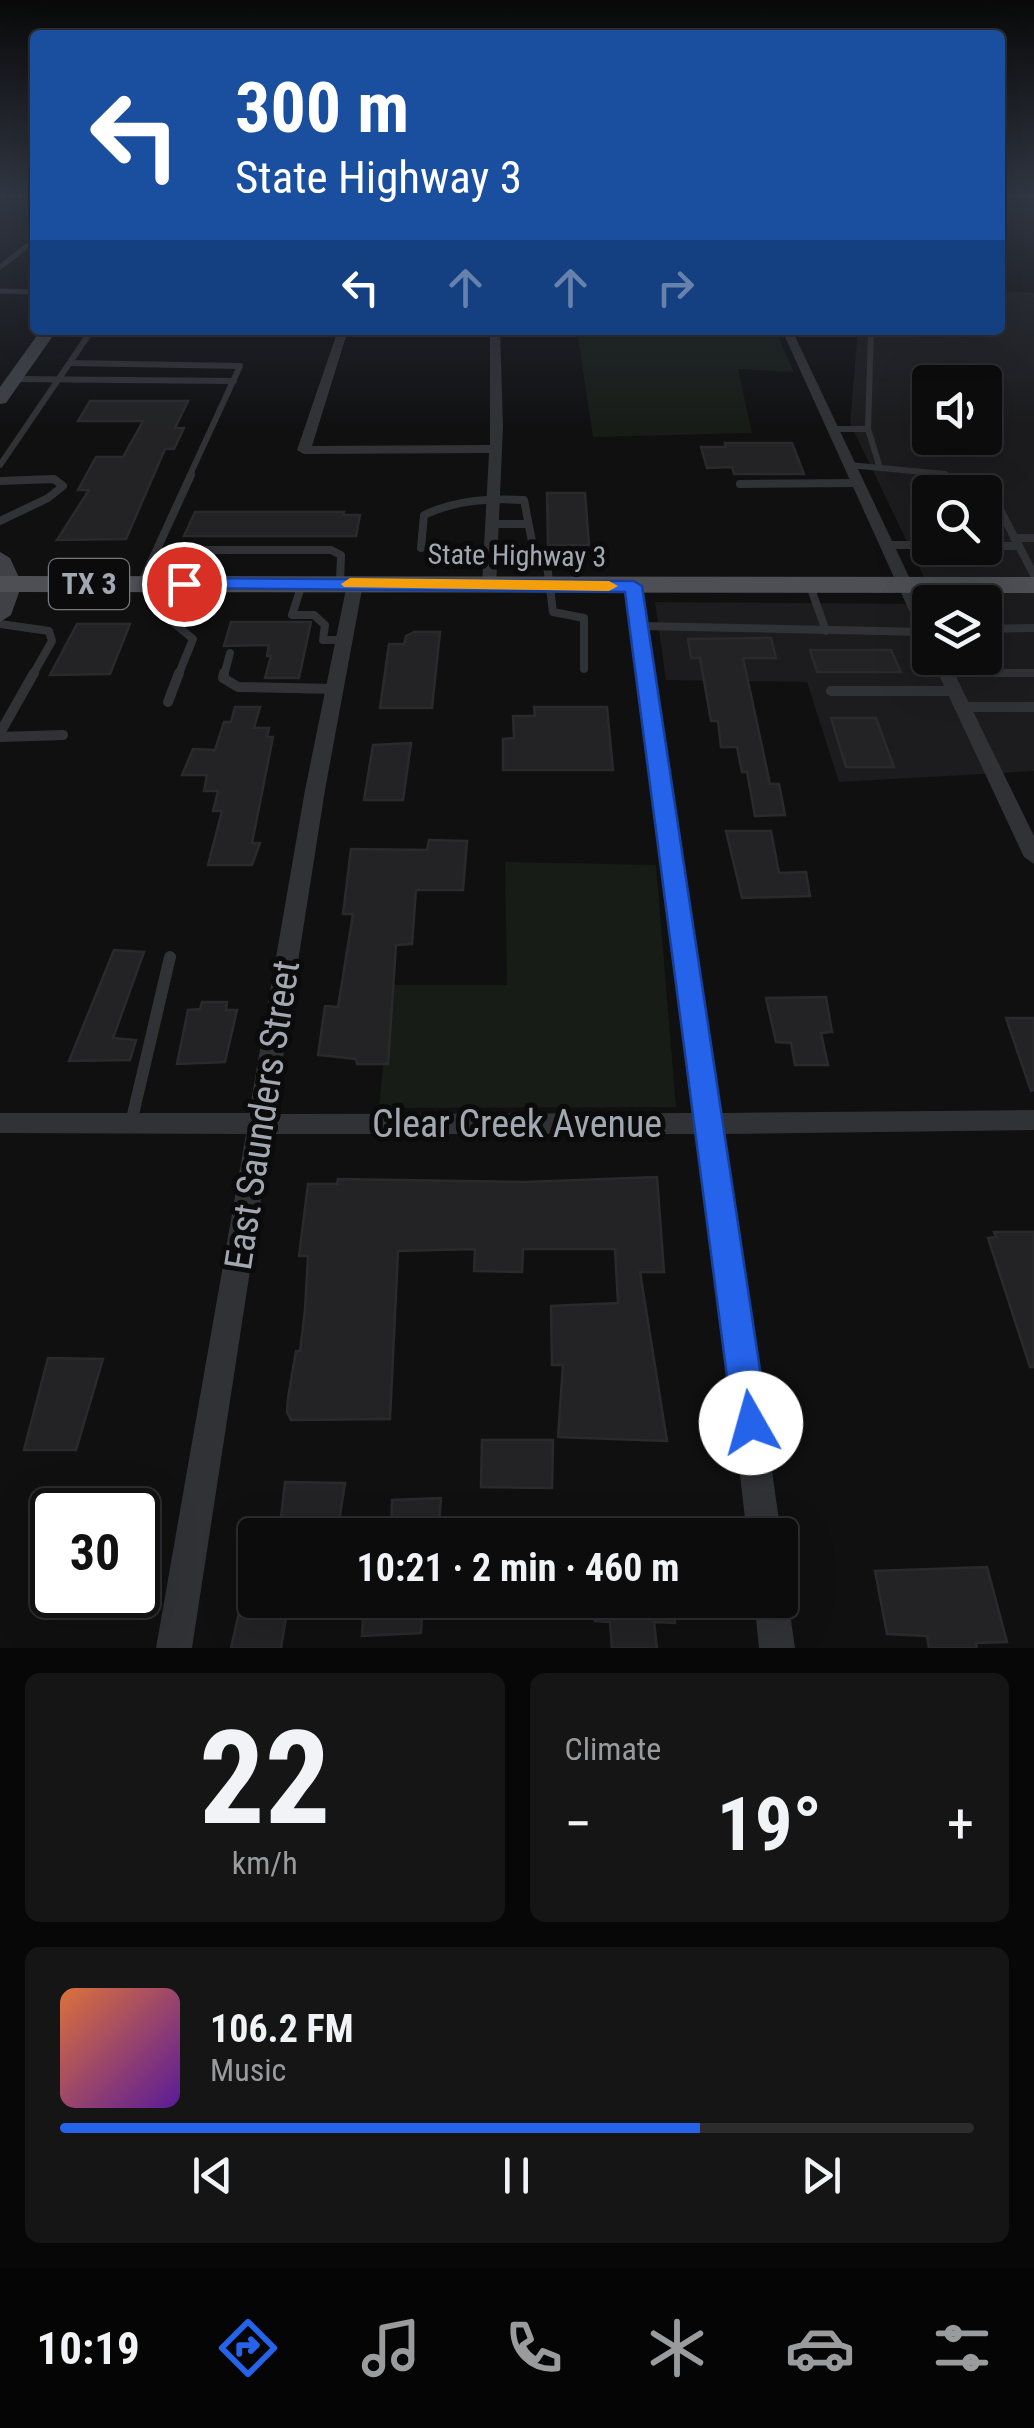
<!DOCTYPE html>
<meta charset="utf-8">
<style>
body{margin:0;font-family:"Roboto Condensed",sans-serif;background:#151516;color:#f1f3f6;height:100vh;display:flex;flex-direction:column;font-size:38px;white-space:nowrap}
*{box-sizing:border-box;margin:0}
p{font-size:32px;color:#9a9b9d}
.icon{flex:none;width:55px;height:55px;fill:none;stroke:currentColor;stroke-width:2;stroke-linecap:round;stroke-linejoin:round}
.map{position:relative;height:1648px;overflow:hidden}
.details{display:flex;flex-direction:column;gap:25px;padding:25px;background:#070707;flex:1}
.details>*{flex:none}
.top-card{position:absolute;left:30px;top:30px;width:975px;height:305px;border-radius:10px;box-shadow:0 10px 40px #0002,0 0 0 2px #2c2c2e;background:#1a4fa0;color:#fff;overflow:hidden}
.tools{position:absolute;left:912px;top:365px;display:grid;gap:20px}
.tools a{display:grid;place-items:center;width:90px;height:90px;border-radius:10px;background:#0c0c0d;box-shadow:0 10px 40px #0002,0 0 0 2px #2c2c2e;font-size:50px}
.speed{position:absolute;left:30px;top:1488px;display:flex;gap:20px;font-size:50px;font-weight:700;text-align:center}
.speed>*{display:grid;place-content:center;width:130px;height:130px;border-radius:50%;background:#0c0c0d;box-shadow:0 10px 40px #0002,0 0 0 2px #2c2c2e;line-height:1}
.speed .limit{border:5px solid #111;border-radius:15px;background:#fff;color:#111}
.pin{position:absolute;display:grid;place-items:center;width:85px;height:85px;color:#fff;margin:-42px;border:5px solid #fff;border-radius:50%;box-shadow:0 2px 10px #0007}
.me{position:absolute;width:110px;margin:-55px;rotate:353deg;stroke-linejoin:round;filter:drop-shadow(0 0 8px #0008)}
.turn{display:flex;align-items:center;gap:35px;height:210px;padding:0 40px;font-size:45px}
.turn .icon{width:130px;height:130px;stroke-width:2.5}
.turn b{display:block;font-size:70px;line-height:85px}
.lanes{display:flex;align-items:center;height:95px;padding:0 40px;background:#0003;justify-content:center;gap:50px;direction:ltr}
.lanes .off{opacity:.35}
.big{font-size:75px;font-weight:700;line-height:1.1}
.details .widget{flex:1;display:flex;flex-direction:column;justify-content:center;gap:15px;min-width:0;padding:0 35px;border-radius:15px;background:#151516}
.details .dial{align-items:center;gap:0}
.dial b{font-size:130px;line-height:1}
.song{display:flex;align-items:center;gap:30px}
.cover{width:120px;height:120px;border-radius:15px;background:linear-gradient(135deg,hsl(20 70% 55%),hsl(270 70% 35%))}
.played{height:10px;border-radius:5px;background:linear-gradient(90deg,#2563eb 70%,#2c2c2e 70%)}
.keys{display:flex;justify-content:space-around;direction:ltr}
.heat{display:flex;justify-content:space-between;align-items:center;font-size:55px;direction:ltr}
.details .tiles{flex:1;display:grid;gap:25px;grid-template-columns:1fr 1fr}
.widget:last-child{grid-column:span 2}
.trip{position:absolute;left:238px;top:1518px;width:560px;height:100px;border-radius:10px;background:#0c0c0d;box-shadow:0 10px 40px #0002,0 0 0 2px #2c2c2e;font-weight:700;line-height:100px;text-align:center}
.tab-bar{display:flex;height:160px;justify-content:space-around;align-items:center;background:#050505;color:#9a9b9d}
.tab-bar .icon{width:70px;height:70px}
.tab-bar .selected{color:#2563eb}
.tab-bar b{font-size:45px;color:#f1f3f6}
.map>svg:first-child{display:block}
</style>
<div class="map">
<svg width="1034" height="1648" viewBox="0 0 1034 1648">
<rect width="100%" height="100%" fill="#101011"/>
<path fill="#1c1c1e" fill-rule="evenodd" d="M1000 291 1034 293V771L839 782 807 682 666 680 655 602 930 604V658H985V602H936L850 423 858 330H1000ZM930 382H985V438H930ZM930 492H985V548H930Z"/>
<g fill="#171c17">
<path d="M577 330H775L794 372 738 369 752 433 593 437Z"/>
<path d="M505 862 656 865 676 1107 379 1108 391 985H507Z"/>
</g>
<g fill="#232325" stroke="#2a2a2d" stroke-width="2.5">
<path d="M90 401H188L175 428H184L174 449H165L126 539 57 540 89 490H78L96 457H123L143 421H78Z"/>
<path d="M725 443H792L804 474H734L732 467 707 468 701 447H726Z"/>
<path d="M547 493H585L589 545H548Z"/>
<path d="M195 512H344L343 515H360L356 536H184Z"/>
<path d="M231 622H311L299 678H265L271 656H267L269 645 224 646Z"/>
<path d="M77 624H130L110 674 50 675Z"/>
<path d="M414 632H440L432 708H380L389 644H404L406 636Z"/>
<path d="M771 638 776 658H743L770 784H779L785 815 755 816 747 772H742L737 747H721L718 721H711L700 658H691L688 639Z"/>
<path d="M810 650H891L901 672H817Z"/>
<path d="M235 707H260L254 728H269L267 737H273L252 843H260L252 865H208L222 811H213L218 791H204L207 775H182L193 749 215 750 224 722H231Z"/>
<path d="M534 707H607L613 770H503V739L514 738 513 716H535Z"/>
<path d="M831 718H876L894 767H846Z"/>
<path d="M411 743 403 800H364L373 745Z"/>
<path d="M726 831H771L779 873 806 872 810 896 742 898Z"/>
<path d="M429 840 467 841 463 890H416L412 944 396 945 388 1064H357L356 1059 318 1055 325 1006 338 1007 353 914H343L351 849 427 850Z"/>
<path d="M114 950 144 952 113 1038 136 1040 130 1060 69 1061Z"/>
<path d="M826 997 832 1032 821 1033 828 1065H795L791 1043 776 1042 766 998Z"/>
<path d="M202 1002H227L226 1010H237L225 1062 177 1064 188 1010 200 1009Z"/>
<path d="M1006 1018H1034V1090L1031 1091Z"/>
<path d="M657 1177 664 1272H640L667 1441 558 1437 563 1365H552L551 1306 618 1303 615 1249H523L522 1272 474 1271 475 1249 398 1251 390 1419 291 1420 287 1412 288 1398 296 1351H300L305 1310 308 1256H299L308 1184H337L338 1179 525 1182Z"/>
<path d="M994 1232H1034V1367H1030L988 1238 996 1237Z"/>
<path d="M48 1358 103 1359 76 1450H24Z"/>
<path d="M482 1440H553L552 1488 481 1487Z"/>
<path d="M285 1482 345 1483 337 1535H279Z"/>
<path d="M441 1498 438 1535H391L392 1500Z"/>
<path d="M987 1567 1007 1642 976 1643 977 1648H929L927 1636 887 1634 875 1571Z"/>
<path d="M364 1600H423L421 1633 362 1636Z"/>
<path d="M594 1600H673L675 1623 654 1622 657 1648H612L610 1622 595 1621Z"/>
<path d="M240 1608 287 1611 281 1648H231Z"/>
</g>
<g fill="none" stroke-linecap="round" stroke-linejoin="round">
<g stroke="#313236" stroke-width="5">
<path d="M0 267 35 240"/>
<path d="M0 291 35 292"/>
</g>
<g stroke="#313236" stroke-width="6">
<path d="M871 330 868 429 880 468"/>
<path d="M70 363 240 366 189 477"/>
<path d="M14 379 234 381"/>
<path d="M832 429H868"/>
<path d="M0 465 92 330"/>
<path d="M849 465 945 474"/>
</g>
<g stroke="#313236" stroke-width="8">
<path d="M983 477 1034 575"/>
<path d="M0 481 54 479 63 486 48 498 0 521"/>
<path d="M740 484 857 483"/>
<path d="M491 524H527"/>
<path d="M1014 538H1034"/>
<path d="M886 545H930"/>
<path d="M985 546H1019"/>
<path d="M421 548 424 515C456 500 489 498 524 500L533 547 546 557 553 612 584 618V669"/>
<path d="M141 584 191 475"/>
<path d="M184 584 191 558 202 550H331L341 555 340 583"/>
<path d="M302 584 292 615H314L325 625 323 640H344"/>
<path d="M986 585 996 616"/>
<path d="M810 586 826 631"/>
<path d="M958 586 979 602"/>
<path d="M0 624 49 631 52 641 32 676"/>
<path d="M639 626 926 632"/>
<path d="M985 629 1034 628"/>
<path d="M985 650 995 673"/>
<path d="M946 673H1034"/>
<path d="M178 676 193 639 175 624 194 584"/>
<path d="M224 676 230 653"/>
</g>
<g stroke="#313236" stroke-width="10">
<path d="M224 673 223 678 238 687 335 689"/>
<path d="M831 691H955"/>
<path d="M168 702 179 673"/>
<path d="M963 707H1034"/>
<path d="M0 733 34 673"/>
<path d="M0 737 63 735"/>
</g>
<path stroke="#313236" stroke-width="12" d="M131 1123 170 957"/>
<g fill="#313236" fill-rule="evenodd">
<path d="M338 330H348L312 446 490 445V330H500L503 426 496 588 490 590 482 585 489 453 304 454 297 450Z"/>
<path d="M782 330H792L930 621V644L922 639Z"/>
<path d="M355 579 363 584 325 790 274 1114 697 1113 625 586 633 581 641 586 722 1113 1034 1110V1130L725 1134 781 1535 780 1536 747 1535 700 1134H271L192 1648H156L246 1134 0 1133V1113H249L305 790 347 584Z"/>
<path d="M931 658H947L1034 836V864L1024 857Z"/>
<path d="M780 1587 788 1600 795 1648H759L754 1600H780Z"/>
</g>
<g fill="#3f4146" fill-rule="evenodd">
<path d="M41 330H57L6 403 0 404V387Z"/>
<path d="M0 552 10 558 22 584 11 615 0 622Z"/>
</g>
<path fill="#4d4f55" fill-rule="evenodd" d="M0 576 1034 577V593L0 592Z"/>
</g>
<linearGradient id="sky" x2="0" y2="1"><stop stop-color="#090909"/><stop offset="0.46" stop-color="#313743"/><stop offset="1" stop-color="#313743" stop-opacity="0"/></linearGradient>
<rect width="1034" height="427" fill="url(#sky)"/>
<path fill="#2563eb" stroke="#184099" stroke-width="2.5" d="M184 578 634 581 642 586 768 1423 763 1435 751 1440 738 1435 733 1423 625 592 178 588V580Z"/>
<path fill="#f59e0b" d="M350 578 609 581 618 586 609 591 344 587 341 584Z"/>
<g text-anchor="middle" stroke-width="10" stroke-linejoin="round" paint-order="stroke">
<g font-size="28" fill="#a2a8b1" stroke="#0b0b0c">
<text transform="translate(517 555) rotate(1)" y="10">State Highway 3</text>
</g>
<rect fill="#0b0b0c" stroke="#757980" stroke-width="2.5" x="49" y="559" width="80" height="50" rx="8"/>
<g font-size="30" font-weight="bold" fill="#a2a8b1">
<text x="89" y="594">TX 3</text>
</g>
<g font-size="38" fill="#a2a8b1" stroke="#0b0b0c">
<text transform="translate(262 1115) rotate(-81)" y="13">East Saunders Street</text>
<text x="517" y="1137">Clear Creek Avenue</text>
</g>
</g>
</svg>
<div class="tools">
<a><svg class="icon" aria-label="sound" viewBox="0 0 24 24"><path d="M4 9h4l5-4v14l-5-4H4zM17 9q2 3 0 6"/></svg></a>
<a><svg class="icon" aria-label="search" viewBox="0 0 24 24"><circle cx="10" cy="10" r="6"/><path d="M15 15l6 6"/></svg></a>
<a><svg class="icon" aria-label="layers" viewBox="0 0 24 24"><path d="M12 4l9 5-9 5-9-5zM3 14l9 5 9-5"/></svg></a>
</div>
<div class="speed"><div class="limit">30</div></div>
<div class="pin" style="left:184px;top:584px;background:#d93025"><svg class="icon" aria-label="arrive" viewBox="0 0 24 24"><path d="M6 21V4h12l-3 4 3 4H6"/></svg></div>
<svg class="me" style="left:751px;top:1423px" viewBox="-20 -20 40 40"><circle r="19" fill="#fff"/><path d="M0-13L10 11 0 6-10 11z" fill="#2563eb"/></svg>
<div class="trip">10:21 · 2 min · 460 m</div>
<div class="top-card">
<div class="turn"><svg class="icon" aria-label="left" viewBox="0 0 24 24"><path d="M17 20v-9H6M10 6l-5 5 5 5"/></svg><div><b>300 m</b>State Highway 3</div></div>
<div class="lanes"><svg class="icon" aria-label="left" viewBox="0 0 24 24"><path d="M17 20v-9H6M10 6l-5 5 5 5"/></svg><svg class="icon off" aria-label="ahead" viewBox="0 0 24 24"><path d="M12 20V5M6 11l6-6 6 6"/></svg><svg class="icon off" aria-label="ahead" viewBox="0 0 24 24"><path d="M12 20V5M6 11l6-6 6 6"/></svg><svg class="icon off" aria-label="right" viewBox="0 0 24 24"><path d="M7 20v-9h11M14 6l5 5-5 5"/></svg></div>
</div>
</div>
<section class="details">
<div class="tiles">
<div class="widget dial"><b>22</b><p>km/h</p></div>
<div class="widget"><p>Climate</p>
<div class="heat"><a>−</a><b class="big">19°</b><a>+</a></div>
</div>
<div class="widget">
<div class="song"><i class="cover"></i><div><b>106.2 FM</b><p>Music</p></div></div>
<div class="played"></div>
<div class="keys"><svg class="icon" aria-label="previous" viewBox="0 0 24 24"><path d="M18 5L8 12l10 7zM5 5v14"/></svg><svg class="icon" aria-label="pause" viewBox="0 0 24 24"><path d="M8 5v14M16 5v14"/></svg><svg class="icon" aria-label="next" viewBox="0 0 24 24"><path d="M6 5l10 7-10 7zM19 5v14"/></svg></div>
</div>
</div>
</section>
<nav class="tab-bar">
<b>10:19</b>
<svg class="icon selected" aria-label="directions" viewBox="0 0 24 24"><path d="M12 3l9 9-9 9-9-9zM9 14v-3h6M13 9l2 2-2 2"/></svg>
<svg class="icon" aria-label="music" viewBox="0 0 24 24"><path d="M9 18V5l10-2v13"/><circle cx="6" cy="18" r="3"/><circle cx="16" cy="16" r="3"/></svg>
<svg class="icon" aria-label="phone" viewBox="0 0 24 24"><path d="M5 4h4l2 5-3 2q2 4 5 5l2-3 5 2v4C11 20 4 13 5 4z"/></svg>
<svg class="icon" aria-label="climate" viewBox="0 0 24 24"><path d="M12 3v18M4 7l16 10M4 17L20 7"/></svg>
<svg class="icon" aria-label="car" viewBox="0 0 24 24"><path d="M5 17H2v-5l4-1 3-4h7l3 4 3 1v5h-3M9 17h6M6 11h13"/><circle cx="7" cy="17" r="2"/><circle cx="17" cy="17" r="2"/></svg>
<svg class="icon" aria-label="filters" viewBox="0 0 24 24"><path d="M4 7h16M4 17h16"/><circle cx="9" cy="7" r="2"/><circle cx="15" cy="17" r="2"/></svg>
</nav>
